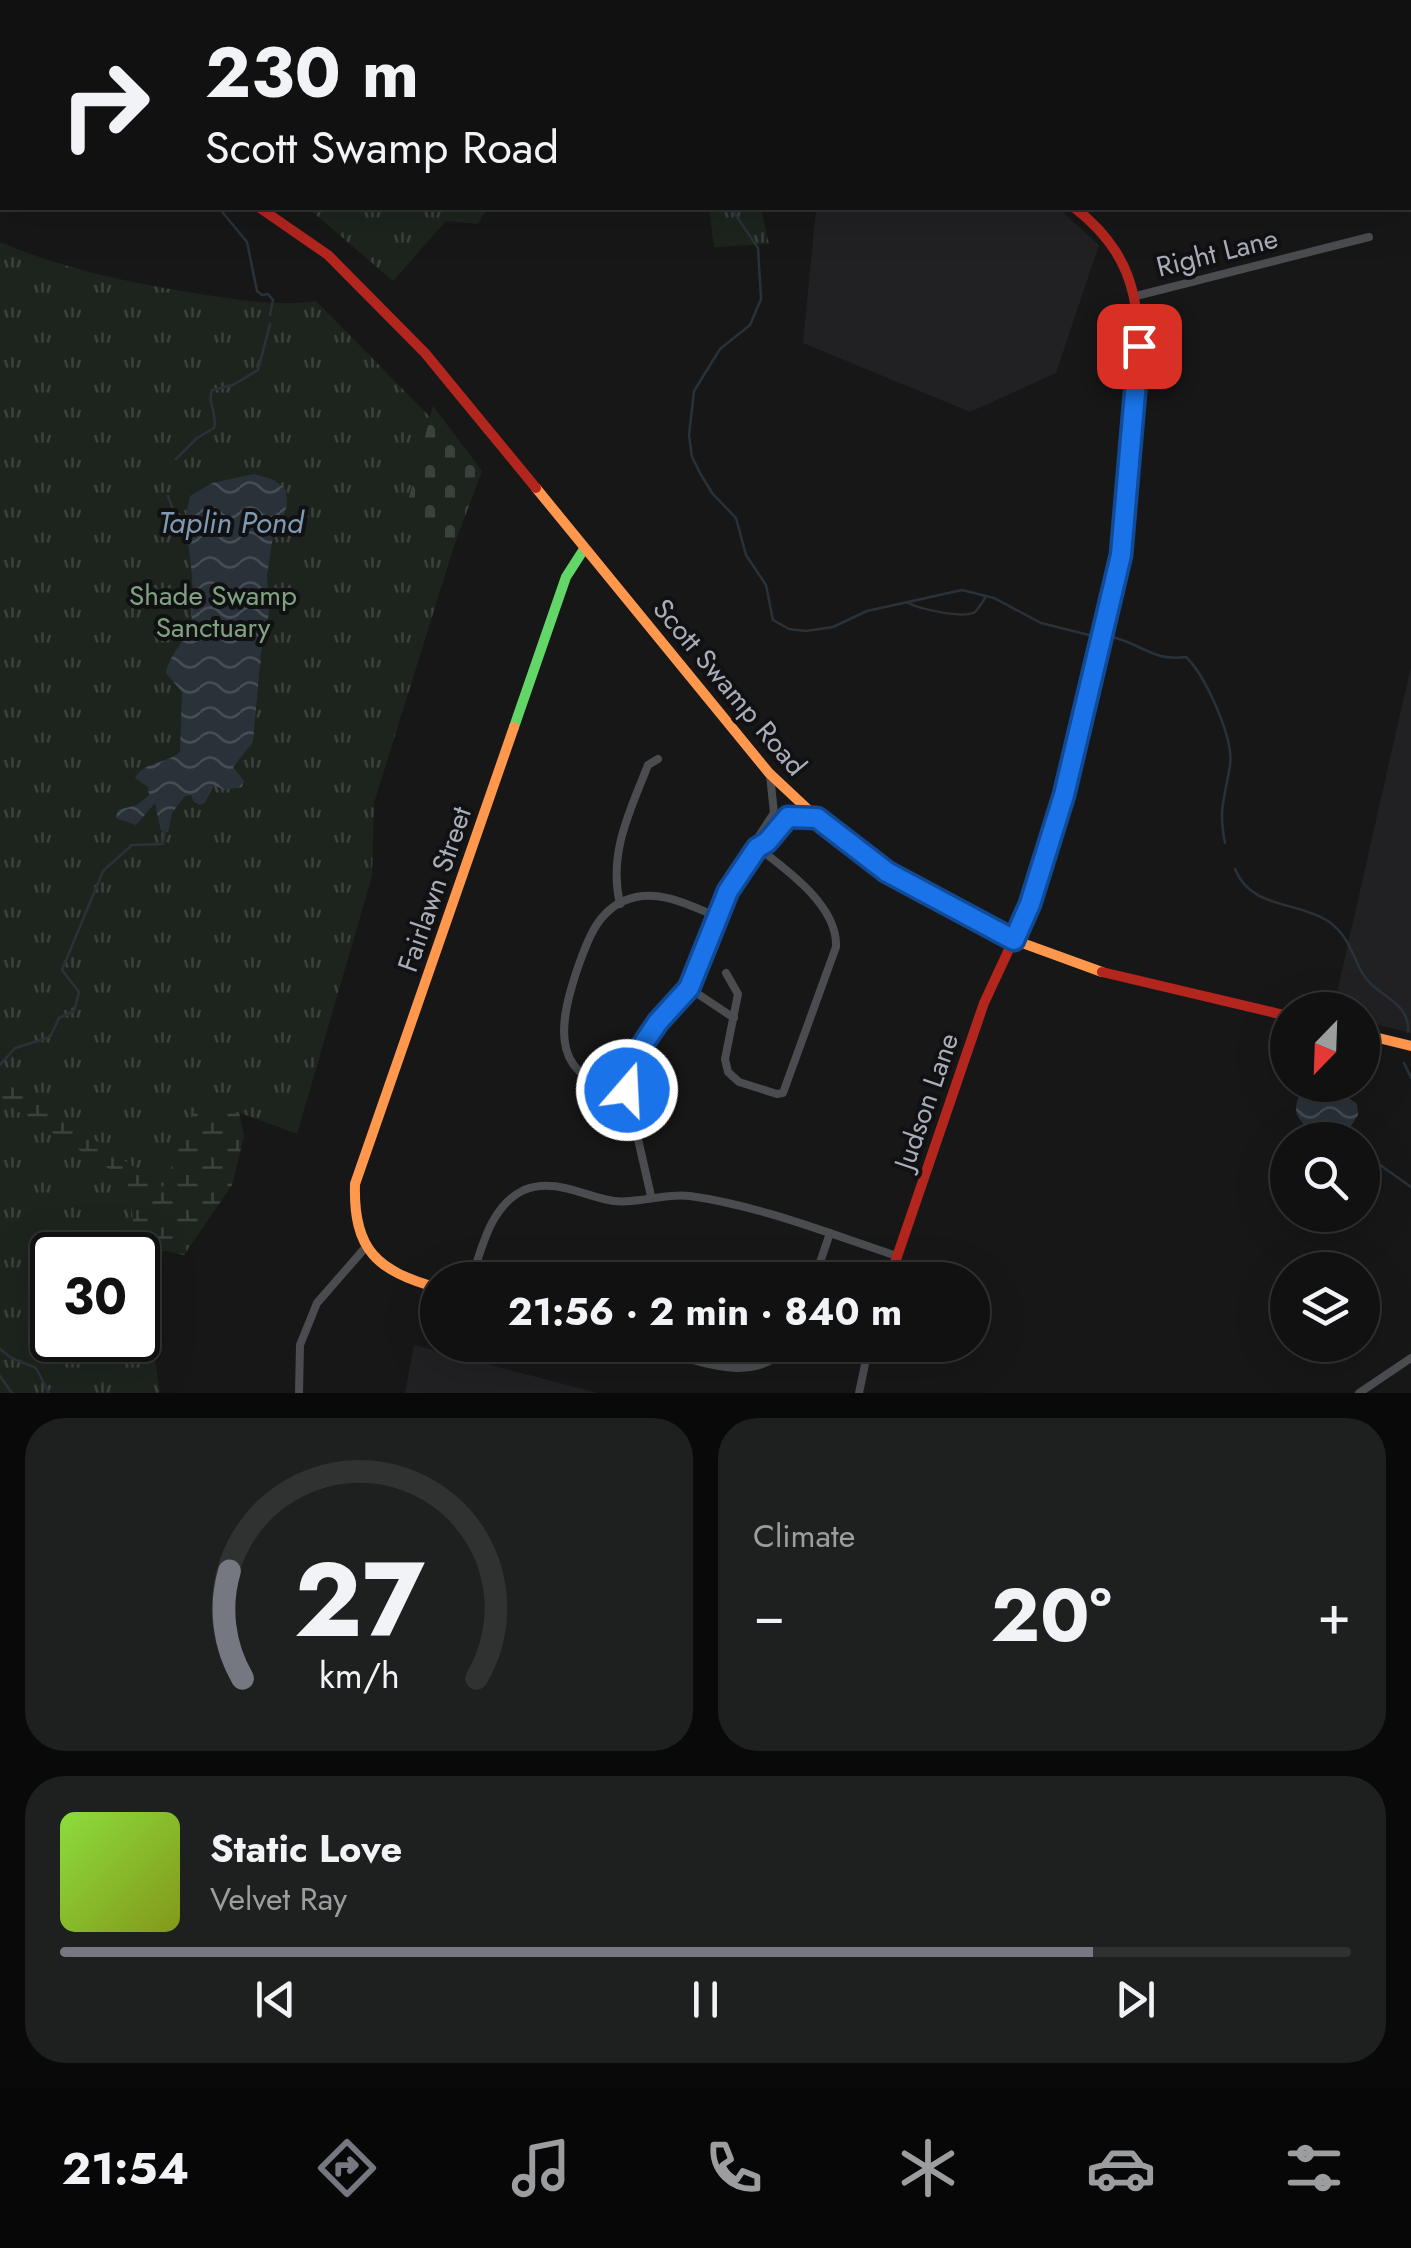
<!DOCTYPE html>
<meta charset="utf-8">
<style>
body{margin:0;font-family:Jost,sans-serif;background:#1e1f1f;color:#f1f3f6;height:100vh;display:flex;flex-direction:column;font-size:38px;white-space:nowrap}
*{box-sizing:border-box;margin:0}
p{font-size:32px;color:#9c9d9f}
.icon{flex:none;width:55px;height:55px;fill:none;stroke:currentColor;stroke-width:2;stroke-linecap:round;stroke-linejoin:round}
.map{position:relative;height:1393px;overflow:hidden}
.sheet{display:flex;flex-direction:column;gap:25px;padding:25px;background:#090909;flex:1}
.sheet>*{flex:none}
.guide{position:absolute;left:0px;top:0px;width:1412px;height:210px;box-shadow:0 10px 40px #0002,0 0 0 2px #303131;background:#111;color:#f1f3f6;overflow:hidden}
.needle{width:65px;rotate:203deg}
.controls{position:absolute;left:1270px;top:992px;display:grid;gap:20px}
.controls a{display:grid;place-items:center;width:110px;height:110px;border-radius:50%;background:#111;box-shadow:0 10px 40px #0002,0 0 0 2px #303131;font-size:50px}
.speed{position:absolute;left:30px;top:1232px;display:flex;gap:20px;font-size:50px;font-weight:700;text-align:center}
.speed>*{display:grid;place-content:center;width:130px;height:130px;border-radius:50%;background:#111;box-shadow:0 10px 40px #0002,0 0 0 2px #303131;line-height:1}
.speed .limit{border:5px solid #111;border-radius:15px;background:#fff;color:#111}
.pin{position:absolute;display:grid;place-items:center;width:85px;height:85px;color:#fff;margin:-42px;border-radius:20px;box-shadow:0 5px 15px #0006}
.me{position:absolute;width:110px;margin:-55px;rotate:19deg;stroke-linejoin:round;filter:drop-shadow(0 0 8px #0008)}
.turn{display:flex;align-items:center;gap:35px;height:210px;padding:0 40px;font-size:45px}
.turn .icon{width:130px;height:130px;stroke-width:2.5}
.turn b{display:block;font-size:70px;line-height:85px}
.big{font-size:75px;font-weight:700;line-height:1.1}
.sheet .card{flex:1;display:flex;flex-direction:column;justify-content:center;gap:15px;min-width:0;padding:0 35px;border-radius:40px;background:#1e1f1f}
.sheet .dial{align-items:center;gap:0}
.dial svg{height:260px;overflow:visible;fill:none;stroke:#303131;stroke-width:7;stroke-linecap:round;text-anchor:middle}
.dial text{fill:#f1f3f6;stroke:none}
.song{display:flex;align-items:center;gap:30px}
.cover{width:120px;height:120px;border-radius:15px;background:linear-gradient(135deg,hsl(90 70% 55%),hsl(70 70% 35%))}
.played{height:10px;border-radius:5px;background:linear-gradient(90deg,#757880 80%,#303131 80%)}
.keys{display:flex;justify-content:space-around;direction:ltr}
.heat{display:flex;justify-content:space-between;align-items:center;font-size:55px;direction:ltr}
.sheet .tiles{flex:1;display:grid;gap:25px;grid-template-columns:1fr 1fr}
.card:last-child{grid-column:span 2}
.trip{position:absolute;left:420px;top:1262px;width:570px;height:100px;border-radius:50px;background:#111;box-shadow:0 10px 40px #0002,0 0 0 2px #303131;font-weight:700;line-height:100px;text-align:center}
.menu{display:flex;height:160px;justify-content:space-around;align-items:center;background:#070707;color:#9c9d9f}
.menu .icon{width:70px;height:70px}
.menu .selected{color:#757880}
.menu b{font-size:45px;color:#f1f3f6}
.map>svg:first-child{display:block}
</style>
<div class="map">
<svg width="1411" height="1393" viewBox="0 0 1411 1393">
<defs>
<pattern id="wetland-marsh" width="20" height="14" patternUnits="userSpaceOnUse" patternTransform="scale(2.5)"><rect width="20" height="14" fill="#1d241e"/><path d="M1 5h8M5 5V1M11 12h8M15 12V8" fill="none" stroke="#3b413d"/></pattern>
<pattern id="cemetery-stones" width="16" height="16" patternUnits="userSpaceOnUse" patternTransform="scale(2.5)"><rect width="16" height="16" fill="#1d241e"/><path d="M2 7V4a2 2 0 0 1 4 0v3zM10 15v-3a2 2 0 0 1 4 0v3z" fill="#3b413d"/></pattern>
<pattern id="park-tufts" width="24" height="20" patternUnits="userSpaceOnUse" patternTransform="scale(2.5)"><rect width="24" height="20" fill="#1d241e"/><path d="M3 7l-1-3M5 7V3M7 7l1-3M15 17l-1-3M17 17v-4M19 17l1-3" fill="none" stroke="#3b413d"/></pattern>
<pattern id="water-waves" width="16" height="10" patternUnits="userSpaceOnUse" patternTransform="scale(2.5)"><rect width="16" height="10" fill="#2a3239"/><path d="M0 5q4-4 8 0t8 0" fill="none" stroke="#464d54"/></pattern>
</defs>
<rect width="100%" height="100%" fill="#171717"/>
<g fill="#212123">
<path d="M816 208H1058L1099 245 1056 373 970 412 803 343Z"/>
<path d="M1411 666V1033L1363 1021 1362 1010H1333Z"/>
<path d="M414 1345 598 1393H405Z"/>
</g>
<path fill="url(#wetland-marsh)" d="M0 1065 235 1092 244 1136 232 1185 184 1255 166 1251 52 1255 0 1376Z"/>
<path fill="url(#cemetery-stones)" d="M433 406 482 471 455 543 403 519Z"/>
<g fill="url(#park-tufts)" fill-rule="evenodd">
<path d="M308 208H487L478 224 446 221 393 281Z"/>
<path d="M709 208H761L769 244 714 247Z"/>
<path d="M0 242C65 270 131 283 201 294 239 300 278 307 316 301L430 417 403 519 455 543 374 803 372 876 297 1134 200 1098 163 1187 7 1080 0 1093Z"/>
<path d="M0 1100 127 1180 160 1393H0ZM138 1255V1340H52V1255Z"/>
</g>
<g fill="url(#water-waves)">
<path d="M254 474 274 480 286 490 287 505 283 518 274 530 267 575 269 613 261 652 253 742 233 767 244 781 242 787 224 790 214 785 205 803 200 805 193 801 191 795 185 796 172 813 168 832 161 831 155 803 136 825 116 818 118 810 137 805 149 795 148 787 135 778C143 762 166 764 180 752L182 692 166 673C170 651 189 640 192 617 195 586 190 558 186 528 184 517 188 507 190 496L212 483Z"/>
<path d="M1316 1085 1335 1088 1357 1104 1358 1115 1342 1140C1321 1140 1308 1133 1297 1115 1293 1100 1302 1089 1316 1085Z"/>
</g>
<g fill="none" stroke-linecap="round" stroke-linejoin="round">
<g stroke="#2a3239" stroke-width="2.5">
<path d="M312 0V2"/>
<path d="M701 0V2"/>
<path d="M219 208 247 242 257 291 262 295 268 294 273 300 270 315"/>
<path d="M731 208 758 248 761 299 750 325 720 349 694 391 689 435 692 457 700 473 712 493 736 518 746 555 766 585 773 620 789 629 806 631 833 627 867 611 962 590 994 598 1041 623 1093 636"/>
<path d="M176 459 197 438 214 428C218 414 207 404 212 390L233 385 258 370 270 324"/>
<path d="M168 496 174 512 187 518"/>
<path d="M908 603C920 609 963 619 975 612 977 610 984 600 985 598"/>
<path d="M1112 637C1142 644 1154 662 1186 657 1205 675 1234 738 1230 765 1225 799 1218 807 1225 843"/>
<path d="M1235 869C1251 909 1297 901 1328 921 1356 941 1352 967 1372 985 1388 999 1410 1007 1408 1032"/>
<path d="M1404 1063 1411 1078"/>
<path d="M0 1065 15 1048 50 1037 59 1018 74 1011 79 992 62 970 103 871 132 845 163 844 165 829"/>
<path d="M1362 1152 1411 1187"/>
<path d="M0 1349 11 1358 36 1368 49 1393"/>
<path d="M0 1376 12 1393"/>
</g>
<g stroke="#4b4c50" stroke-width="8">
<path d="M981 2V0"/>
<path d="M1136 296 1369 237"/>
<path d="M757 847 767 842 788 817 814 818"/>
<path d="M620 904C608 853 630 811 648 765L658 759"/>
<path d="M726 973 738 994 725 1059 728 1072 739 1082 777 1094 783 1093 836 947C838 906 787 870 757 847"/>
<path d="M689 988 734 1018"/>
<path d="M627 1091C552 1080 557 1030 576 973 587 941 598 905 636 897 664 891 693 907 718 917"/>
<path d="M651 1196 627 1091 637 1053 658 1022 689 988 727 891 757 847 759 836 774 813 770 775"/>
<path d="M471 1280C482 1248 490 1206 524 1190 555 1177 585 1197 614 1201 638 1204 664 1193 690 1196 761 1206 830 1234 897 1256"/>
<path d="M814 1280 830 1233"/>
<path d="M646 1345C688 1357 756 1390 787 1345"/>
<path d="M299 1393 300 1345 317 1303 365 1248"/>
<path d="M859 1393 869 1345"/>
<path d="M1359 1393 1411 1358"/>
</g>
<g stroke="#63d668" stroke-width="10">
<path d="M514 727 566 577 584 549"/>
<path d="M1018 930 1030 904 1063 795 1121 555 1133 416"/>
</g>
<g stroke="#ff974d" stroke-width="10">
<path d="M0 55 2 56"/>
<path d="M536 488 769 773 817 818 887 871 1014 940 1102 972"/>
<path d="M1362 1034 1411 1046"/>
<path d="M438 1288C377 1271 353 1250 355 1184L514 727"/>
</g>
<g stroke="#b3261e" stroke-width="10">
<path d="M260 208 328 255 425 353 536 488"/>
<path d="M1075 208C1150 267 1140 330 1133 416"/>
<path d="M1102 972 1288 1016"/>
<path d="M889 1280 984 1003 1018 930"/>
</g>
</g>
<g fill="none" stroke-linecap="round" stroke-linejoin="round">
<g stroke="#114b97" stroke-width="25">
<path id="route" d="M627 1090 637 1053 658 1022 689 988 728 891 757 848 767 842 788 817 817 818 887 872 1014 940 1030 904 1064 795 1121 555 1139 346"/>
</g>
<use href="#route" stroke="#1a73e8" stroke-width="18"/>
</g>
<g text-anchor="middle" stroke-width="8" stroke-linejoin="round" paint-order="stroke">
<g font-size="28" fill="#a8adb8" stroke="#111113">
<text transform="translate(1217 252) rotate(-14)" y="10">Right Lane</text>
<text transform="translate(730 687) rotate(50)" y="10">Scott Swamp Road</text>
<text transform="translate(434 889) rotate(-71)" y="10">Fairlawn Street</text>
<text transform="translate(926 1101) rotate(-71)" y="10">Judson Lane</text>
</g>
<g font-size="28" fill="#7fa381" stroke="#111113">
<text x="213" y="605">Shade Swamp<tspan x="213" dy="32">Sanctuary</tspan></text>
</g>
<g font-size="30" font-style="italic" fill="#7f9bb3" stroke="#111113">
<text x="231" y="533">Taplin Pond</text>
</g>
</g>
</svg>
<div class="controls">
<a><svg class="needle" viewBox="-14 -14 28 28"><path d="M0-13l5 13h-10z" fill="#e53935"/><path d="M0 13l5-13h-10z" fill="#9c9d9f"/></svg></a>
<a><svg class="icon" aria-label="search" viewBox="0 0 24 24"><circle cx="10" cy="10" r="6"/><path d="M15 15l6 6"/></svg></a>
<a><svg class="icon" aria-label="layers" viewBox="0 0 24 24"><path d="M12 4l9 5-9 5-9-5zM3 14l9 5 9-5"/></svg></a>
</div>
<div class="speed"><div class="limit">30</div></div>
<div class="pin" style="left:1139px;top:346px;background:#d93025"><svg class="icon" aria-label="arrive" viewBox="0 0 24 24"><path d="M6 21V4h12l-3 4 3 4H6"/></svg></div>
<svg class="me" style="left:627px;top:1090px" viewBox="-20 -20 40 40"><circle r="17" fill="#1a73e8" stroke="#fff" stroke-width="3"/><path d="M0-11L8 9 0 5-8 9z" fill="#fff"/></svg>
<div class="trip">21:56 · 2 min · 840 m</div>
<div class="guide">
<div class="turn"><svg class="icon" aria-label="right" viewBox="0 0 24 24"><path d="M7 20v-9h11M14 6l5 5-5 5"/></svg><div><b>230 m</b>Scott Swamp Road</div></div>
</div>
</div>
<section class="sheet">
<div class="tiles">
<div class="card dial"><svg viewBox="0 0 100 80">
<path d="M14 69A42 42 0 1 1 86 69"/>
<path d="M14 69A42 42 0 0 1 10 36" stroke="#757880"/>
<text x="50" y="56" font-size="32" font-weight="700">27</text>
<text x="50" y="72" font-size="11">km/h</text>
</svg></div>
<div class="card"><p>Climate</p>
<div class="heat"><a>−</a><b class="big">20°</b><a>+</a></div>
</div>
<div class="card">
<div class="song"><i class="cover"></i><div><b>Static Love</b><p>Velvet Ray</p></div></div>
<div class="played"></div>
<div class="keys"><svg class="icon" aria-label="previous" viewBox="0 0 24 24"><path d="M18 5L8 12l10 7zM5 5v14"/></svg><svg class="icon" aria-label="pause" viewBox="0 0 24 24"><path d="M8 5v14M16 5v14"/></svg><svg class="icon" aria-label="next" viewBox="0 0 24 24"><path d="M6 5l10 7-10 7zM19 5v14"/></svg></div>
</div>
</div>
</section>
<nav class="menu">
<b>21:54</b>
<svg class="icon selected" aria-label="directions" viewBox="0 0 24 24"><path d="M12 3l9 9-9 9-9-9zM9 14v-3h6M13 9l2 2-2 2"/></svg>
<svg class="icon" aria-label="music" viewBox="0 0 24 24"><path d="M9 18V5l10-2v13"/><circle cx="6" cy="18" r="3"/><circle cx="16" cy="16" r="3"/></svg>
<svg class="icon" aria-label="phone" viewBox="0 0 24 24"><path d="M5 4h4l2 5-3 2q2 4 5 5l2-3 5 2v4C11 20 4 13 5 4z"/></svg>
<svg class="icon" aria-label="climate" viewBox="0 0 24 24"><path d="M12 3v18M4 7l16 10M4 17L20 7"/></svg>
<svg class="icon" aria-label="car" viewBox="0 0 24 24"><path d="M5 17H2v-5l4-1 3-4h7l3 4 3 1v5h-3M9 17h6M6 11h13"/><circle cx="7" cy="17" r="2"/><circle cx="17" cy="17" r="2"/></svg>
<svg class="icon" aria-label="filters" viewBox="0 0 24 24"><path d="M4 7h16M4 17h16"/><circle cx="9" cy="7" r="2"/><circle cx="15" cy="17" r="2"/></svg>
</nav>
